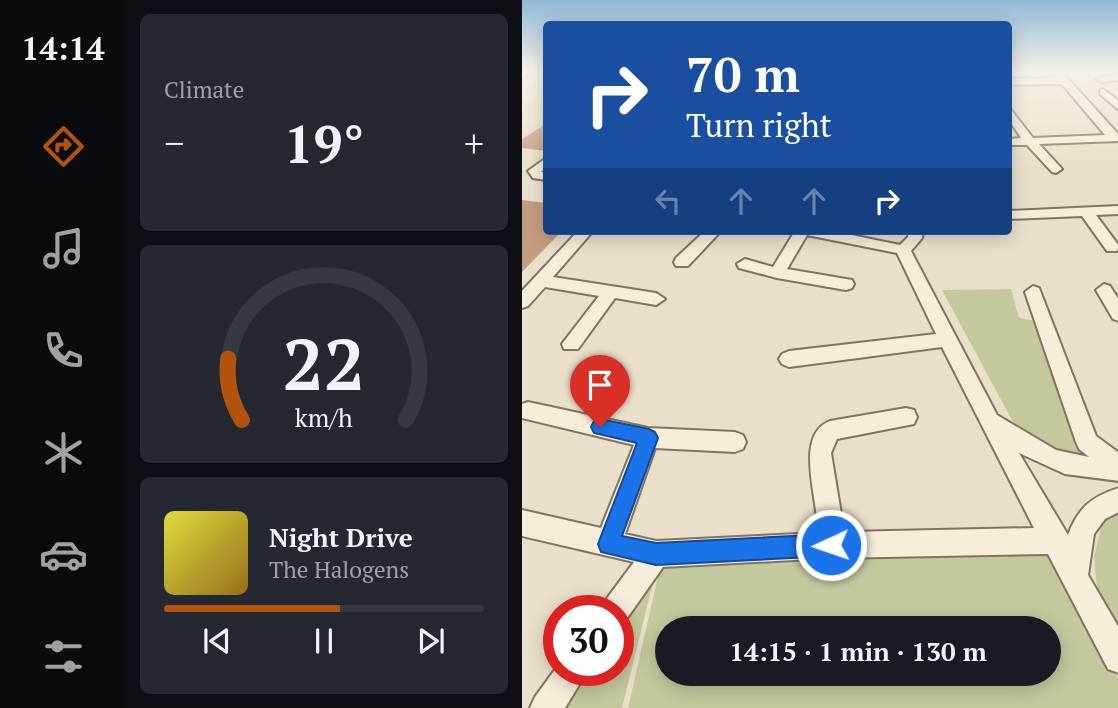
<!DOCTYPE html>
<meta charset="utf-8">
<style>
body{margin:0;font-family:"PT Serif",serif;background:#242831;color:#f1f3f6;height:100vh;display:flex;flex-direction:column;font-size:26px;white-space:nowrap}
*{box-sizing:border-box;margin:0}
p{font-size:23px;color:#9ea1a6}
.icon{flex:none;width:38px;height:38px;fill:none;stroke:currentColor;stroke-width:2;stroke-linecap:round;stroke-linejoin:round}
.map{position:relative;flex:1;overflow:hidden}
.details{display:flex;flex-direction:column;gap:14px;padding:14px;background:#0d0f14;width:396px}
.details>*{flex:none}
.hud{position:absolute;left:21px;top:21px;width:469px;height:214px;border-radius:7px;box-shadow:0 4px 18px #0003;background:#1a4fa0;color:#fff;overflow:hidden}
.speed{position:absolute;left:21px;top:595px;display:flex;gap:14px;font-size:35px;font-weight:700;text-align:center}
.speed>*{display:grid;place-content:center;width:91px;height:91px;border-radius:50%;background:#171b24;box-shadow:0 4px 18px #0003;line-height:1}
.speed .limit{border:10px solid #d22;background:#fff;color:#111}
.pin{position:absolute;display:grid;place-items:center;width:60px;height:60px;color:#fff;margin:-72px -30px;border-radius:50% 50% 50% 0;rotate:-45deg;box-shadow:0 0 7px #0007}
.pin .icon{rotate:45deg}
.me{position:absolute;width:77px;margin:-38px;rotate:267deg;stroke-linejoin:round;filter:drop-shadow(0 0 5px #0008)}
.turn{display:flex;align-items:center;gap:24px;height:147px;padding:0 28px;font-size:32px}
.turn .icon{width:91px;height:91px;stroke-width:2.5}
.turn b{display:block;font-size:49px;line-height:60px}
.lanes{display:flex;align-items:center;height:66px;padding:0 28px;background:#0003;justify-content:center;gap:35px;direction:ltr}
.lanes .off{opacity:.35}
.big{font-size:52px;font-weight:800;line-height:1.1}
.details .tile{flex:1;display:flex;flex-direction:column;justify-content:center;gap:10px;min-width:0;padding:0 24px;border-radius:10px;background:#242831}
.details .dial{align-items:center;gap:0}
.dial svg{height:182px;overflow:visible;fill:none;stroke:#363941;stroke-width:7;stroke-linecap:round;text-anchor:middle}
.dial text{fill:#f1f3f6;stroke:none}
.song{display:flex;align-items:center;gap:21px}
.cover{width:84px;height:84px;border-radius:10px;background:linear-gradient(135deg,hsl(60 70% 55%),hsl(40 70% 35%))}
.played{height:7px;border-radius:4px;background:linear-gradient(90deg,#b45309 55%,#363941 55%)}
.keys{display:flex;justify-content:space-around;direction:ltr}
.heat{display:flex;justify-content:space-between;align-items:center;font-size:38px;direction:ltr}
.trip{position:absolute;left:133px;top:616px;width:406px;height:70px;border-radius:35px;background:#171b24;box-shadow:0 4px 18px #0003;font-weight:800;line-height:70px;text-align:center}
main{display:flex;flex:1;min-height:0}
.tab-bar{display:flex;flex-direction:column;width:126px;justify-content:space-around;align-items:center;background:#090b0e;color:#9ea1a6}
.tab-bar .icon{width:49px;height:49px}
.tab-bar .active{color:#b45309}
.tab-bar b{font-size:32px;color:#f1f3f6}
.map>svg:first-child{display:block}
</style>
<main>
<nav class="tab-bar">
<b>14:14</b>
<svg class="icon active" aria-label="directions" viewBox="0 0 24 24"><path d="M12 3l9 9-9 9-9-9zM9 14v-3h6M13 9l2 2-2 2"/></svg>
<svg class="icon" aria-label="music" viewBox="0 0 24 24"><path d="M9 18V5l10-2v13"/><circle cx="6" cy="18" r="3"/><circle cx="16" cy="16" r="3"/></svg>
<svg class="icon" aria-label="phone" viewBox="0 0 24 24"><path d="M5 4h4l2 5-3 2q2 4 5 5l2-3 5 2v4C11 20 4 13 5 4z"/></svg>
<svg class="icon" aria-label="climate" viewBox="0 0 24 24"><path d="M12 3v18M4 7l16 10M4 17L20 7"/></svg>
<svg class="icon" aria-label="car" viewBox="0 0 24 24"><path d="M5 17H2v-5l4-1 3-4h7l3 4 3 1v5h-3M9 17h6M6 11h13"/><circle cx="7" cy="17" r="2"/><circle cx="17" cy="17" r="2"/></svg>
<svg class="icon" aria-label="filters" viewBox="0 0 24 24"><path d="M4 7h16M4 17h16"/><circle cx="9" cy="7" r="2"/><circle cx="15" cy="17" r="2"/></svg>
</nav>
<section class="details">
<div class="tile"><p>Climate</p>
<div class="heat"><a>−</a><b class="big">19°</b><a>+</a></div>
</div>
<div class="tile dial"><svg viewBox="0 0 100 80">
<path d="M14 69A42 42 0 1 1 86 69"/>
<path d="M14 69A42 42 0 0 1 8 42" stroke="#b45309"/>
<text x="50" y="56" font-size="32" font-weight="700">22</text>
<text x="50" y="72" font-size="11">km/h</text>
</svg></div>
<div class="tile">
<div class="song"><i class="cover"></i><div><b>Night Drive</b><p>The Halogens</p></div></div>
<div class="played"></div>
<div class="keys"><svg class="icon" aria-label="previous" viewBox="0 0 24 24"><path d="M18 5L8 12l10 7zM5 5v14"/></svg><svg class="icon" aria-label="pause" viewBox="0 0 24 24"><path d="M8 5v14M16 5v14"/></svg><svg class="icon" aria-label="next" viewBox="0 0 24 24"><path d="M6 5l10 7-10 7zM19 5v14"/></svg></div>
</div>
</section>
<div class="map">
<svg width="597" height="708" viewBox="0 0 597 708">
<rect width="100%" height="100%" fill="#eadfc9"/>
<g fill="#c4c89d" fill-rule="evenodd">
<path d="M489 289 497 318 513 321 554 447 572 463 529 452 492 424 420 290Z"/>
<path d="M596 511V635L576 600 572 557 582 516Z"/>
<path d="M531 552 596 678V708H106L140 559ZM145 628H527V674H145Z"/>
<path d="M137 558 100 708H32L59 670H96V616Z"/>
</g>
<g fill="#c59c82">
<path d="M24 124V151L0 148V139Z"/>
<path d="M0 200 24 203V231H40L0 272Z"/>
</g>
<g fill="none" stroke-linecap="round" stroke-linejoin="round">
<g stroke="#85725f" stroke-width="4">
<g id="minor">
<path d="M0 71H7L0 79Z"/>
<path d="M530 71H539L597 135V141L517 144 540 169 534 173 530 172 505 145H486V139L499 138 486 118V106L511 138 583 135 540 84 486 85V79L535 78Z"/>
<path d="M597 74V80L579 82 574 79Z"/>
<path d="M581 89 597 101V110L578 94V90Z"/>
<path d="M24 158V168L19 172H24V180L11 178 6 171Z"/>
<path d="M597 206V214L574 215 597 246 595 251H585L560 216 486 219V211Z"/>
<path d="M56 231H71L31 277 134 293 143 299 134 305 93 298 56 349H42L40 344 77 296 23 287 6 306 0 308V291Z"/>
<path d="M183 231H199L166 266H154L152 262 154 258Z"/>
<path d="M273 231H310L378 245 386 237 387 231H401L400 238 389 251 475 415 534 450 567 457 557 449 554 442 503 292 511 286 517 288 574 436 597 453V481L543 474 497 453 546 535C556 508 569 497 597 488V512L583 519 572 534 566 575 597 628V673L586 669 526 554 309 558 141 567 103 621 96 624V611H79L83 601 112 562 0 536V510L79 528 112 445 0 418V404L6 402 126 428 213 432 221 435 224 442 221 449 213 452 133 448 103 534 134 541 296 533C297 502 271 435 308 421L384 408 392 410 395 417 392 424 315 439 309 453 322 532 512 528 420 347 267 367 260 364 257 359 260 354 267 351 414 334 375 253 285 235 265 269 330 280 332 284 330 288 324 290 255 278 217 268 215 264 223 259 251 267Z"/>
<path d="M582 284 588 286 597 300V321L591 319 574 290Z"/>
<path d="M37 664V670H66L43 708H8L13 697Z"/>
</g>
</g>
<use href="#minor" fill="#f6eddb" fill-rule="evenodd"/>
</g>
<linearGradient id="sky" x2="0" y2="1"><stop stop-color="#8fb8d5"/><stop offset="0.42" stop-color="#f6f1e7"/><stop offset="1" stop-color="#f6f1e7" stop-opacity="0"/></linearGradient>
<rect width="597" height="170" fill="url(#sky)"/>
<path fill="#1a73e8" stroke="#114b97" stroke-width="2" d="M78 419 127 429 133 432 136 438 100 536 134 543 309 534 317 538 320 545 317 553 309 556 134 565 79 552 76 544 115 443 72 433 69 427 72 421Z"/>
</svg>
<div class="speed"><div class="limit">30</div></div>
<div class="pin" style="left:78px;top:427px;background:#d93025"><svg class="icon" aria-label="arrive" viewBox="0 0 24 24"><path d="M6 21V4h12l-3 4 3 4H6"/></svg></div>
<svg class="me" style="left:309px;top:545px" viewBox="-20 -20 40 40"><circle r="17" fill="#1a73e8" stroke="#fff" stroke-width="3"/><path d="M0-11L8 9 0 5-8 9z" fill="#fff"/></svg>
<div class="trip">14:15 · 1 min · 130 m</div>
<div class="hud">
<div class="turn"><svg class="icon" aria-label="right" viewBox="0 0 24 24"><path d="M7 20v-9h11M14 6l5 5-5 5"/></svg><div><b>70 m</b>Turn right</div></div>
<div class="lanes"><svg class="icon off" aria-label="left" viewBox="0 0 24 24"><path d="M17 20v-9H6M10 6l-5 5 5 5"/></svg><svg class="icon off" aria-label="ahead" viewBox="0 0 24 24"><path d="M12 20V5M6 11l6-6 6 6"/></svg><svg class="icon off" aria-label="ahead" viewBox="0 0 24 24"><path d="M12 20V5M6 11l6-6 6 6"/></svg><svg class="icon" aria-label="right" viewBox="0 0 24 24"><path d="M7 20v-9h11M14 6l5 5-5 5"/></svg></div>
</div>
</div>
</main>
